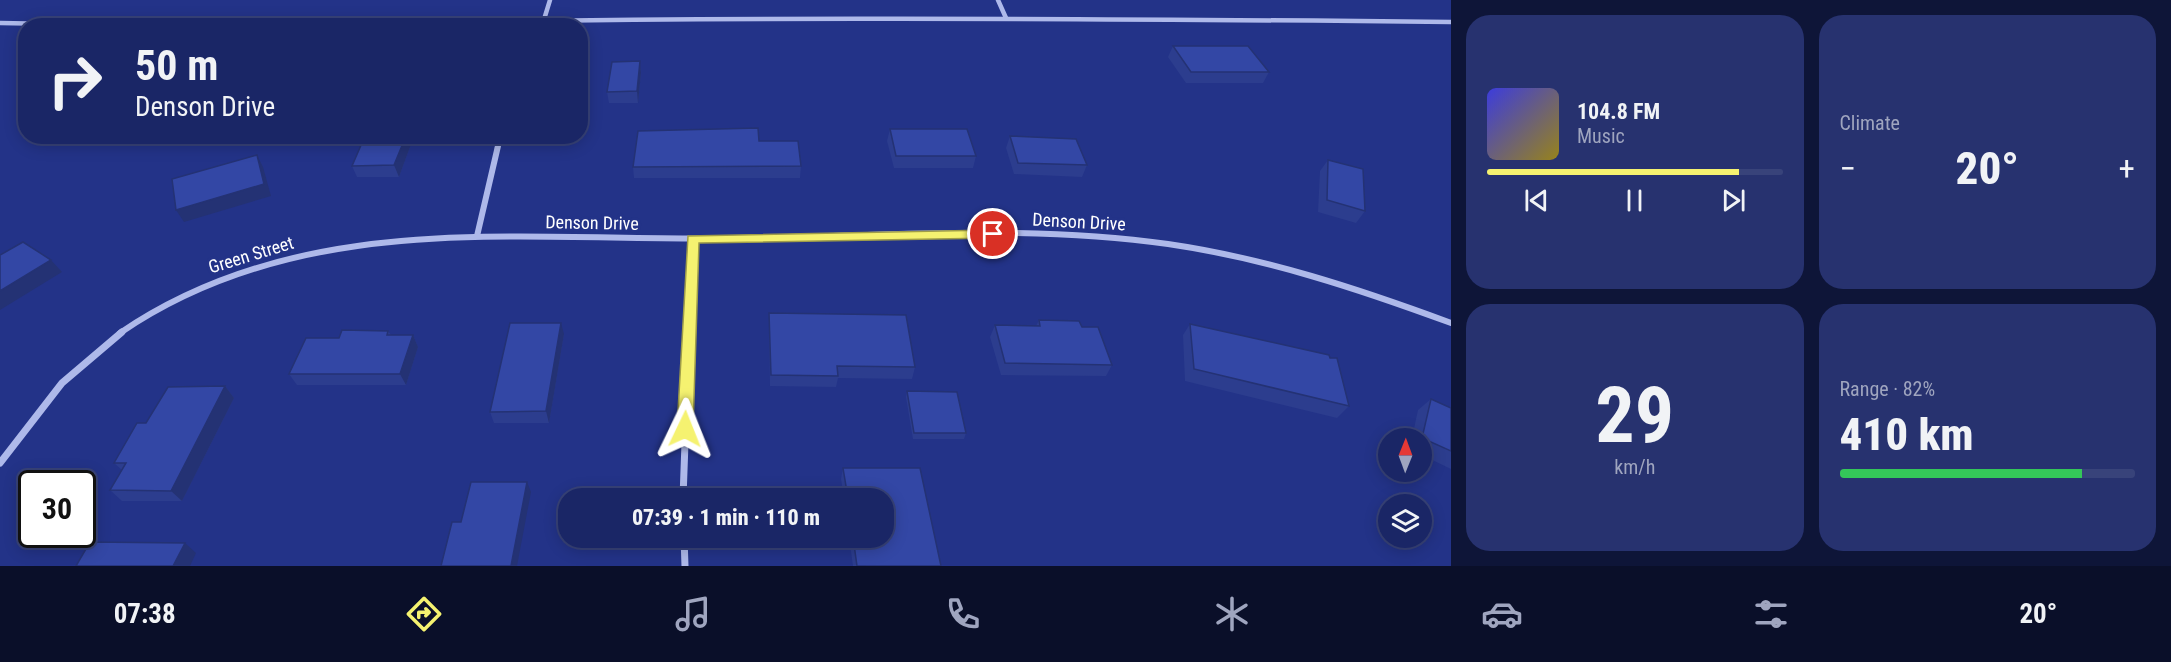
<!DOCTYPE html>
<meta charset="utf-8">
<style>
body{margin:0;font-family:"Roboto Condensed",sans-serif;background:#27326f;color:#f1f3f6;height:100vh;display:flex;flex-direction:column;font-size:22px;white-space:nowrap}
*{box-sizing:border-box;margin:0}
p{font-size:20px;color:#9fa5bf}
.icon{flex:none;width:33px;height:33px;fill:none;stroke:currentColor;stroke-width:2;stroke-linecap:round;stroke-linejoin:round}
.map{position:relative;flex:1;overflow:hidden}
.side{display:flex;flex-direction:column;gap:15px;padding:15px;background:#0e1538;width:720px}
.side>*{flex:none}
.banner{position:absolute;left:18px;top:18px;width:570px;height:126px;border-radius:24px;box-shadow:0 3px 15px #0003,0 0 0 2px #38437a;background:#1a2666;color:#f1f3f6;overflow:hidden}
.needle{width:39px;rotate:1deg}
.fabs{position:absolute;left:1378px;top:428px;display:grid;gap:12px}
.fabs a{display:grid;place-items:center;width:54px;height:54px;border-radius:50%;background:#1a2666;box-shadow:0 3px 15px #0003,0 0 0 2px #38437a;font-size:30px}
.speed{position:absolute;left:18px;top:470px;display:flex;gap:12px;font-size:30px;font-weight:700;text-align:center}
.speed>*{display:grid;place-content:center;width:78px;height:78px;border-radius:50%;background:#1a2666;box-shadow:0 3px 15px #0003,0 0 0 2px #38437a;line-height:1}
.speed .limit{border:3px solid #111;border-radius:9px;background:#fff;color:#111}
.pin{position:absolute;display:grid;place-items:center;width:51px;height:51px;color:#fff;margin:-26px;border:3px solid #fff;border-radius:50%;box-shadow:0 2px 6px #0007}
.me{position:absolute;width:66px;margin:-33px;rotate:2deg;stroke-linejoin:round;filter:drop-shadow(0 0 4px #0008)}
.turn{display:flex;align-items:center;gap:21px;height:126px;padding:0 18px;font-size:27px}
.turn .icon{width:78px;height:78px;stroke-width:2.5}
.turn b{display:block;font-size:42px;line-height:51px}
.big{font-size:45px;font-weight:800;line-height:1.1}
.side .tile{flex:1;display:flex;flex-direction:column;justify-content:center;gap:9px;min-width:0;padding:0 21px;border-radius:24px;background:#27326f}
.side .dial{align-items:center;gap:0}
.dial b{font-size:78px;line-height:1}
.song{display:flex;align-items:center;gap:18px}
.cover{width:72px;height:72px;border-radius:9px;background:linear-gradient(135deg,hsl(240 70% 55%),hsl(50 70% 35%))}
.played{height:6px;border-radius:3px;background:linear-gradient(90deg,#f5f270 85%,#38437a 85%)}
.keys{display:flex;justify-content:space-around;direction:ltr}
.heat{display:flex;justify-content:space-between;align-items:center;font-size:33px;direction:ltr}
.charge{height:9px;border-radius:4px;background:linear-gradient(90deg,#34c759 82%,#38437a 0)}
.side .tiles{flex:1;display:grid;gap:15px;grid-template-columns:repeat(2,1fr)}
.trip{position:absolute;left:558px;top:488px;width:336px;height:60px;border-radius:24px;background:#1a2666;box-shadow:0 3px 15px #0003,0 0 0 2px #38437a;font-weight:800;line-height:60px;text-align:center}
.tab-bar{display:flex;height:96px;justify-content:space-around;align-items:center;background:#0a0f29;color:#9fa5bf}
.tab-bar .icon{width:42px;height:42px}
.tab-bar .on{color:#f5f270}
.tab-bar b{font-size:27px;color:#f1f3f6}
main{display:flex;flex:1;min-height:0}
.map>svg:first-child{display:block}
</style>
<main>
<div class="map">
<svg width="1451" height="566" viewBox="0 0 1451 566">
<rect width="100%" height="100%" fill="#233388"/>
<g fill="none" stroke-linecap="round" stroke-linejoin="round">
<g stroke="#aeb9ea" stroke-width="4.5">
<path d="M998 0 1006 18"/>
<path d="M0 23 165 26"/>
<path d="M264 26C660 16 1055 18 1451 22"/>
<path d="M542 26 550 0"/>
<path d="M497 148 501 136"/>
</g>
<g stroke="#aeb9ea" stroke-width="6">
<path d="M477 236 498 146"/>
<path d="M120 333C307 205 531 243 744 238 886 236 1028 224 1168 244 1265 258 1359 289 1451 323"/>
<path d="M689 333 692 239"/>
</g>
<g stroke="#aeb9ea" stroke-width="7">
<path d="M0 463 62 383 122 332"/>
<path d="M683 498 689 332"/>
<path d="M684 537 685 566"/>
</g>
</g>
<g fill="#2c3d8e">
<path d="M1173 46 1269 72 1263 83H1186L1168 57Z"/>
<path d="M640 61 641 73 638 103H609L607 92Z"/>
<path d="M890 129 976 156 973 168H894L887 141Z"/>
<path d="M414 136 399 177H357L352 166Z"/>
<path d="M1010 136 1087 165 1082 177 1014 174 1006 148Z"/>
<path d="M759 141 801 166 800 178H634L633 167Z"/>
<path d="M1328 160 1365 211 1356 223 1318 212 1320 171Z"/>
<path d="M769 313 915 367 912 379 838 378 836 387 770 386 769 325Z"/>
<path d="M1039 320 1082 327 1112 365 1106 376 1001 375 990 337 995 325 1036 326Z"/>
<path d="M1190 324 1349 406 1337 418 1185 381 1183 335Z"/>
<path d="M388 331 391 335H413L418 347 406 385H297L289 374 339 338Z"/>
<path d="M564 334 549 423H494L490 412Z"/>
<path d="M225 386 234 398 182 501H122L110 490 122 470 114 463 146 423Z"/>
<path d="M907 391 966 433 964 439H913L906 397Z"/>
<path d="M1431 399 1451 408V469L1422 455V438H1412L1418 410Z"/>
<path d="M843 468H920L941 566H853L849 537H884V498H844L841 479Z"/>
</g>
<g fill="#243274">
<path d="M640 61 641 73 638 103 637 91Z"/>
<path d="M406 136H414L399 177 394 165Z"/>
<path d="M257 155 263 167 271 196 184 222 176 210Z"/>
<path d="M51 260 62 272 0 310V291Z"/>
<path d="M561 323 564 334 549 423 546 411Z"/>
<path d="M413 335 418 347 406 385 400 374Z"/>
<path d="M225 386 234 398 182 501 171 491Z"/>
<path d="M527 482 531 492 517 566H511Z"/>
<path d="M185 543 196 553 190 566H173Z"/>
</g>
<g fill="#3347a5" stroke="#243274" stroke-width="1.5">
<path d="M1173 46H1248L1269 72H1191Z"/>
<path d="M640 61 637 91 607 92 612 62Z"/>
<path d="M758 128 759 141H798L801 166 633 167 638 131Z"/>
<path d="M890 129H967L976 156H896Z"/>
<path d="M365 136H406L394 165 352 166Z"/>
<path d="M1010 136 1076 139 1087 165 1018 163Z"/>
<path d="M257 155 264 184 176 210 172 179Z"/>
<path d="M1328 160 1363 169 1365 211 1327 200Z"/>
<path d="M23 242 51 260 0 291V255Z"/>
<path d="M769 313 906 315 915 367 837 366 838 376 771 375Z"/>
<path d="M1039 320 1079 321 1082 327H1098L1112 365 1005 363 995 325 1040 326Z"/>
<path d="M510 323H561L546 411 490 412Z"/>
<path d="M1190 324 1329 355 1330 358H1337L1349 406 1194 369Z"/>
<path d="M342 330 388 331 387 335H413L400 374H289L306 338H339Z"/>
<path d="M225 386 171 491 110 490 126 463H114L137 423H146L168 387Z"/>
<path d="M907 391 957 392 966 433H914Z"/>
<path d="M1431 399 1451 408V451L1422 438Z"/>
<path d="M843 468H920L941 566H857L853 537H884V498H848Z"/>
<path d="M471 482H527L511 566H441L452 522H461Z"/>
<path d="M90 542 185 543 173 566H76Z"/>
</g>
<path fill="#f5f270" stroke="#9f9d49" stroke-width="1.5" d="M993 230 999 234 993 238 699 243 693 429 691 434H680L677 429 688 236Z"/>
<g text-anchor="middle" stroke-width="6" stroke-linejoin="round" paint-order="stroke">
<g font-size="18" fill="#fff" stroke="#233388">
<text transform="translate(1079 222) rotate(3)" y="6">Denson Drive</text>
<text transform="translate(592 223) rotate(1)" y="6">Denson Drive</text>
<text transform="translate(251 255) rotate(-17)" y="6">Green Street</text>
</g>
</g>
</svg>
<div class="fabs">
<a><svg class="needle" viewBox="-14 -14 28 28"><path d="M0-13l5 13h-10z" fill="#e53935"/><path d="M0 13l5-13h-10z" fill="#9fa5bf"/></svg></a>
<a><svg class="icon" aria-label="layers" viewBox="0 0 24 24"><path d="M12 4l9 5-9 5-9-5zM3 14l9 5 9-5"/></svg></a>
</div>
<div class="speed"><div class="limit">30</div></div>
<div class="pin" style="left:993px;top:234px;background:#d93025"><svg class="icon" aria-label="arrive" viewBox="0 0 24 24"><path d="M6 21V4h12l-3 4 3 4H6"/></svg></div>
<svg class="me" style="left:685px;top:429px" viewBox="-20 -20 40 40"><path d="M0-17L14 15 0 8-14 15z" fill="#f5f270" stroke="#fff" stroke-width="4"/></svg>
<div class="trip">07:39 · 1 min · 110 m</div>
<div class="banner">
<div class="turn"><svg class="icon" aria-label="right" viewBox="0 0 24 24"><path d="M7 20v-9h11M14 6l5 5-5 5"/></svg><div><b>50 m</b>Denson Drive</div></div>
</div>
</div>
<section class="side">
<div class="tiles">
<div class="tile">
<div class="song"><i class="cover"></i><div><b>104.8 FM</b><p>Music</p></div></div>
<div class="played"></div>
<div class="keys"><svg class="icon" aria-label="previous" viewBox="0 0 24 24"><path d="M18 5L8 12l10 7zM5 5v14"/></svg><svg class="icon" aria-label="pause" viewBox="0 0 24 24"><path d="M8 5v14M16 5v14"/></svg><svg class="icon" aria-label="next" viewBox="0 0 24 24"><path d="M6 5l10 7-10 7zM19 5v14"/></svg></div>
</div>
<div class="tile"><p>Climate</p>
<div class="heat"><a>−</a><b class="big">20°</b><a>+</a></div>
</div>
<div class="tile dial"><b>29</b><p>km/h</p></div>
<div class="tile"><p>Range · 82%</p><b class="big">410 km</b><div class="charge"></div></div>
</div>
</section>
</main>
<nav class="tab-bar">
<b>07:38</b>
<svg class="icon on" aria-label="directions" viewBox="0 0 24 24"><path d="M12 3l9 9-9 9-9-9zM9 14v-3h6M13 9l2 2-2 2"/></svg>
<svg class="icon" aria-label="music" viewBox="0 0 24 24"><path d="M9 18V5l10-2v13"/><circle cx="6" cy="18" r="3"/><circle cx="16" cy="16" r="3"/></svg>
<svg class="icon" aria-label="phone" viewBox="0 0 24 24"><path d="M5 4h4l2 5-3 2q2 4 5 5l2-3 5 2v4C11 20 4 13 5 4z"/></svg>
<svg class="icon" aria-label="climate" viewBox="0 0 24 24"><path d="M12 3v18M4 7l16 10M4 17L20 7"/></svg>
<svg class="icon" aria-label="car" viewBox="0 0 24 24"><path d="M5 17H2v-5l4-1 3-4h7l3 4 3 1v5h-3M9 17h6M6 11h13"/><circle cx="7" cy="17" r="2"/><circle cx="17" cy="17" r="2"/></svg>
<svg class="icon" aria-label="filters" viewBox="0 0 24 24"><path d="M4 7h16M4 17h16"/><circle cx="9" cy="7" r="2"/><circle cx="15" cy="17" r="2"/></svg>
<b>20°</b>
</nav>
